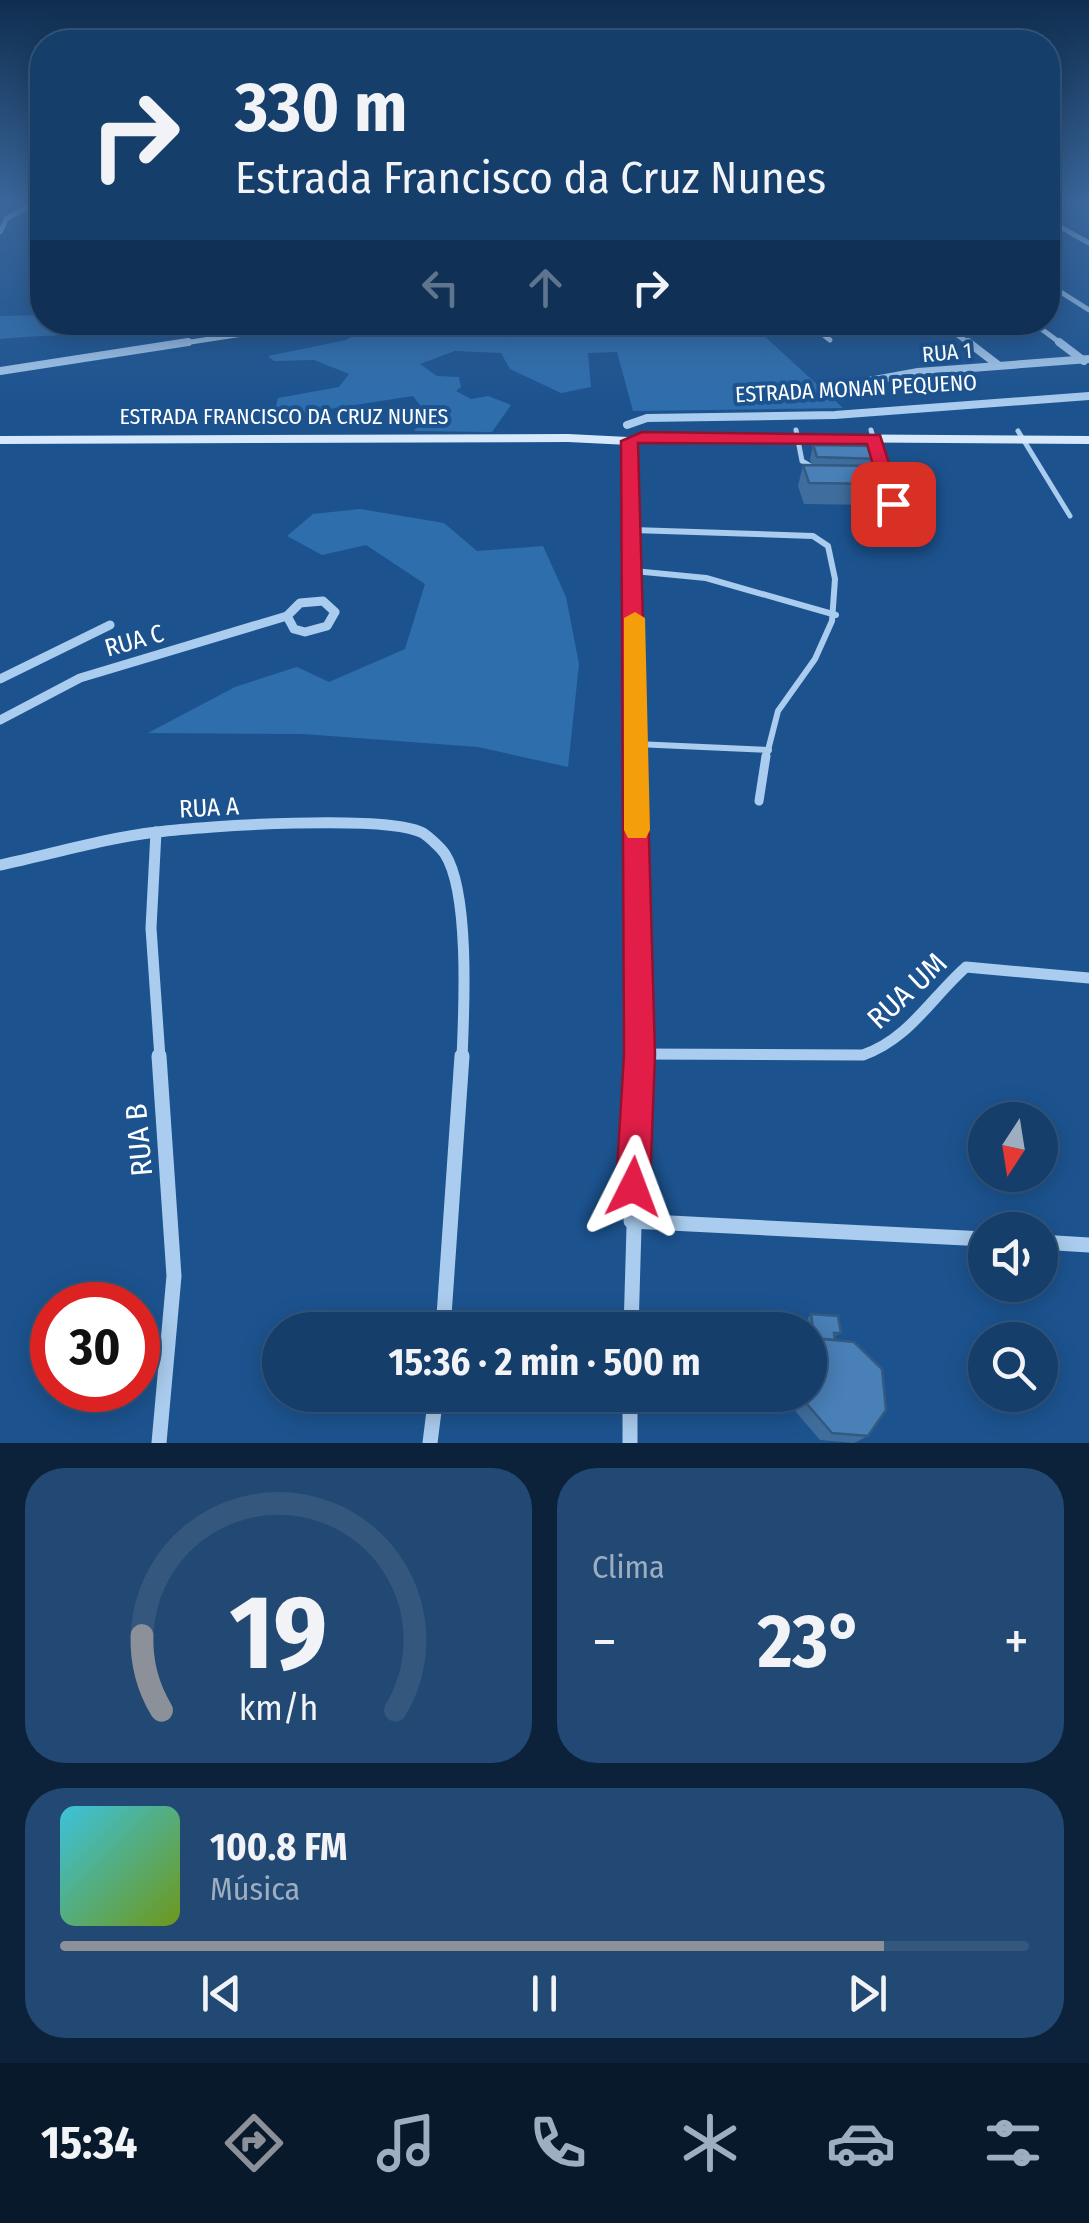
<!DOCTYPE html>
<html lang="pt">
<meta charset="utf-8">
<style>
body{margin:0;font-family:"Fira Sans Condensed",sans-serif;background:#224973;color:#f1f3f6;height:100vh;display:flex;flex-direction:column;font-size:38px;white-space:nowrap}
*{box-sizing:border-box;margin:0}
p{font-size:32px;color:#9daec1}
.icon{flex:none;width:55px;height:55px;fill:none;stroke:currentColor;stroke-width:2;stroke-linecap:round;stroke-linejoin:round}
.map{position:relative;height:1443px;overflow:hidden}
.side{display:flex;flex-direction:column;gap:25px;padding:25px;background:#0c223b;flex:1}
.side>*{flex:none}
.guide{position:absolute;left:30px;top:30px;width:1030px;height:305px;border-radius:40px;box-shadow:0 5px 25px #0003,0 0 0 2px #34577e;background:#153e6b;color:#f1f3f6;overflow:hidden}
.needle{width:65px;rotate:192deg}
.fabs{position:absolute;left:968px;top:1102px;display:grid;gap:20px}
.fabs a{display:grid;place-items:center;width:90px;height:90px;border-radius:50%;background:#153e6b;box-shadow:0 5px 25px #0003,0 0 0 2px #34577e;font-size:50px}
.speed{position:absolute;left:30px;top:1282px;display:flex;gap:20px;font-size:50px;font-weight:700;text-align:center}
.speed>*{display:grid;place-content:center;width:130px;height:130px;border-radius:50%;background:#153e6b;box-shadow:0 5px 25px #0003,0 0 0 2px #34577e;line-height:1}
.speed .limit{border:15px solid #d22;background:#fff;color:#111}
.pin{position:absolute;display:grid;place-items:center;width:85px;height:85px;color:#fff;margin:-42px;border-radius:20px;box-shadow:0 5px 15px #0006}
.me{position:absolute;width:110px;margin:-55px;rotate:3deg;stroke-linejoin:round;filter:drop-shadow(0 0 8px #0008)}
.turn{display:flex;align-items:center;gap:35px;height:210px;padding:0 40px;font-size:45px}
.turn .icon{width:130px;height:130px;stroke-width:2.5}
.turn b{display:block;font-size:70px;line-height:85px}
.lanes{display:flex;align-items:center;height:95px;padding:0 40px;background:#0003;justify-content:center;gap:50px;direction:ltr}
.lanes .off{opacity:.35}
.big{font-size:75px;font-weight:700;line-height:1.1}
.side .tile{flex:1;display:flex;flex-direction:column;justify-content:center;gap:15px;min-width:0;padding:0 35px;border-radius:40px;background:#224973}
.side .dial{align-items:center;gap:0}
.dial svg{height:260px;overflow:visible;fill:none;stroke:#34577e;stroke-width:7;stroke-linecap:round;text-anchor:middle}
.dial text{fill:#f1f3f6;stroke:none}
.song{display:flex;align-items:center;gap:30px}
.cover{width:120px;height:120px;border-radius:15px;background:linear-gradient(135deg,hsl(190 70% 55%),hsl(80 70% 35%))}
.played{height:10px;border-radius:5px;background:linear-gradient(90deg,#8c9099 85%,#34577e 85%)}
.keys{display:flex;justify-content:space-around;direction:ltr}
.heat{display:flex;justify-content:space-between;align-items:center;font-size:55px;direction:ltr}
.side .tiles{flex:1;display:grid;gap:25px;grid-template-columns:1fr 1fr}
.tile:last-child{grid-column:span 2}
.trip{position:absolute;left:262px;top:1312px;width:565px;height:100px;border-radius:50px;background:#153e6b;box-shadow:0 5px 25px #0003,0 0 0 2px #34577e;font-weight:700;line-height:100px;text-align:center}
.menu{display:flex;height:160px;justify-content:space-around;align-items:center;background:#08192b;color:#9daec1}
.menu .icon{width:70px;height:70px}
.menu .current{color:#8c9099}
.menu b{font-size:45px;color:#f1f3f6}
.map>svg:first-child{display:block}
</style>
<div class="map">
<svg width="1089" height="1443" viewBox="0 0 1089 1443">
<rect width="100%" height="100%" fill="#1c538f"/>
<g fill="#2f6ead">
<path d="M42 315V322L130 323C87 338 45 334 0 339V316Z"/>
<path d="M375 323H750L843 408 633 411 617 352 588 353 591 387 561 393 510 369 501 353 455 351 420 364 437 376 459 377 461 387 456 391 471 399 488 396 511 405 492 432 414 431 425 412 413 396 303 413 294 421 279 419 275 410 278 398 339 387 349 374 314 360 274 361 268 356 346 340Z"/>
<path d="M360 509 444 523 477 551 543 546 566 597 579 664 568 767 478 747 304 734 148 733 235 687 297 667 329 682 405 649 425 584 366 545 322 555 287 536 313 514Z"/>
</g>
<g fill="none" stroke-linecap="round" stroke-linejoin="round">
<g stroke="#ace" stroke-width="5">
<path d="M796 430 802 461 812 467"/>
<path d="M871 430 882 469H873"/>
<path d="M1018 431 1070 516"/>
<path d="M882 469 893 504"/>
</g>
<g stroke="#ace" stroke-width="6">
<path d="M633 530 813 536 828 546 835 579 832 621 815 659 778 711 766 758"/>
<path d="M634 571 706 578 836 615"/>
<path d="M636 744 769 750"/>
</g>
<path stroke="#ace" stroke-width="9" d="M759 801 766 756"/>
<g stroke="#ace" stroke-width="5">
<path d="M1048 220 1089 243"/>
<path d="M0 232 7 218 35 203"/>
<path d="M1048 284 1089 310"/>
<path d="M807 322 830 340"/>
<path d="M940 322 971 345"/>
<path d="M1032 322 1063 345"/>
<path d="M171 345 322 322"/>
</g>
<g stroke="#ace" stroke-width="8">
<path d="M968 342 998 365"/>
<path d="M1059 342 1084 361"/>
<path d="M0 371 188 342"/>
<path d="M869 381 918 372 1089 359"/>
<path d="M627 425 647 418 835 415 1089 396"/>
<path d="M629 441 630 526"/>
</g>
<g stroke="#ace" stroke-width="9">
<path d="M630 523 634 758"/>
<path d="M323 601 335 612 327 626 305 632 294 629 287 616 300 603Z"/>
<path d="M0 679 110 625"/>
<path d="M0 720 80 678 287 616"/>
</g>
<g stroke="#ace" stroke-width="11">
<path d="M634 756 639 1058"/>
<path d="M156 832 151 928 160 1058"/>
<path d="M0 865C52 854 105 838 157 832 203 826 389 814 423 833 429 837 441 848 445 854 470 893 464 1011 462 1058"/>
<path d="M639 1054 863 1055C909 1039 931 998 966 967L1089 978"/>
</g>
<g stroke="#ace" stroke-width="15">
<path d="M631 1221 985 1239"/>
<path d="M1040 1242 1089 1245"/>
<path d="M443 1330 462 1056"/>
<path d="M631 1330 639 1056"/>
<path d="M630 1395V1443"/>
<path d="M159 1443 174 1276 159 1056"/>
<path d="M430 1443 436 1395"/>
</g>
<path fill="#d7e8fa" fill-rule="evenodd" d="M642 433 1089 436V444L643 441 629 445 568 442 0 444V436L568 434 628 437Z"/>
</g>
<g fill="#3f6e9e">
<path d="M813 445 878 459 876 466 883 484 877 505 804 504 798 486 803 465H812L810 459Z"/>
<path d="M811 1314 841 1333 835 1336 868 1436 854 1443 820 1440 796 1412 794 1395H810V1351L812 1350 808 1318Z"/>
</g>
<g fill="#4980b8" stroke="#335a81" stroke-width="2.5">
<path d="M813 445 873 446 878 459 817 457Z"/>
<path d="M803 465 876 466 883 484 809 483Z"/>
<path d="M811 1314 838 1316 841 1333H834L835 1340 823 1339 815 1346Z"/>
<path d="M823 1339 854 1342 882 1369 886 1410 868 1436 832 1433 807 1404 806 1395H810V1353Z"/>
</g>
<linearGradient id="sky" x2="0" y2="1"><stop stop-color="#0f2e4f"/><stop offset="0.5" stop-color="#3a669b"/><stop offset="1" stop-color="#3a669b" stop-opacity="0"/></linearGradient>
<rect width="1089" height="405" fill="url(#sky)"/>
<path fill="#e11d48" stroke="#92132f" stroke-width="2.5" d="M642 432 880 435 902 504 893 510 884 504 867 444 638 443 655 1054 650 1187 645 1199 633 1204 621 1199 616 1187 624 1054 621 441Z"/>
<path fill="#f59e0b" d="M635 612 645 618 650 830 646 838H628L624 830V618Z"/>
<g text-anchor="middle" stroke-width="8" stroke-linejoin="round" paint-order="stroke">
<g font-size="22" fill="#fff" stroke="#1c538f">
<text transform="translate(947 352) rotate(-5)" y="8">RUA 1</text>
<text transform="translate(856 388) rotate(-3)" y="8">ESTRADA MONAN PEQUENO</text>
<text x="284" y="424">ESTRADA FRANCISCO DA CRUZ NUNES</text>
</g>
<g font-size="25" fill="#fff" stroke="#1c538f">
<text transform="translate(134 640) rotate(-16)" y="9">RUA C</text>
<text transform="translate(209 807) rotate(-3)" y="9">RUA A</text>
</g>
<g font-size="30" fill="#fff" stroke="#1c538f">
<text transform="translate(907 991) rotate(-43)" y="10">RUA UM</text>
<text transform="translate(139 1140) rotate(-95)" y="10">RUA B</text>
</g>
</g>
</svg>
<div class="fabs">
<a><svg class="needle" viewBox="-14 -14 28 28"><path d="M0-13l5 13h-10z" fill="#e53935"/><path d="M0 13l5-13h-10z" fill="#9daec1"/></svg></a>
<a><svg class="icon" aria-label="sound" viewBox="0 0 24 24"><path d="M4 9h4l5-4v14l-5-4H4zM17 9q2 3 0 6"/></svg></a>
<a><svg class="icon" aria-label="search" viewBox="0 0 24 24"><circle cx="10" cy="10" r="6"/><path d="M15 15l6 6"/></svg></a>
</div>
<div class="speed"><div class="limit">30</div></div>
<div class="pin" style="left:893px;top:504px;background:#d93025"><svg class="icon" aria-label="arrive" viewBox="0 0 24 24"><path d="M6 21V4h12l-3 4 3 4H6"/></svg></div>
<svg class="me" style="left:633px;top:1187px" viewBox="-20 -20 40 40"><path d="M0-17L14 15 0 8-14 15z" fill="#e11d48" stroke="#fff" stroke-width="4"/></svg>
<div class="trip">15:36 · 2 min · 500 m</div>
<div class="guide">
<div class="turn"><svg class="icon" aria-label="right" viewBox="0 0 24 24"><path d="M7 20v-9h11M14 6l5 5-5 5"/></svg><div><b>330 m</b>Estrada Francisco da Cruz Nunes</div></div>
<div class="lanes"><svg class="icon off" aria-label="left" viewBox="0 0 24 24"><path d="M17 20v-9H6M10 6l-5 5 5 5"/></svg><svg class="icon off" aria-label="ahead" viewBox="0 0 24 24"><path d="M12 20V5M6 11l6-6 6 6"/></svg><svg class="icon" aria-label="right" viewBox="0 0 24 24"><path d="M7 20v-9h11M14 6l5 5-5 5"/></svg></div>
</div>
</div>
<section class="side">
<div class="tiles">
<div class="tile dial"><svg viewBox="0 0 100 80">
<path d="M14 69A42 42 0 1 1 86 69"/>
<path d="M14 69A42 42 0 0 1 8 46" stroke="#8c9099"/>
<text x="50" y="56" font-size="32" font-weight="700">19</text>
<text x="50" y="72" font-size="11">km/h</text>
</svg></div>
<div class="tile"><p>Clima</p>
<div class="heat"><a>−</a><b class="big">23°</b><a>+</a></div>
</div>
<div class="tile">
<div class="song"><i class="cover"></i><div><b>100.8 FM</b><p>Música</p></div></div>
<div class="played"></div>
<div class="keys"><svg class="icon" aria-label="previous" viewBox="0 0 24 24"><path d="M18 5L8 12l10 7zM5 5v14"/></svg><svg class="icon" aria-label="pause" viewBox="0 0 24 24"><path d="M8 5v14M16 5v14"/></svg><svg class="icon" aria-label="next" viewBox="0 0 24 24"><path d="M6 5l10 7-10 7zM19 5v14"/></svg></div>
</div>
</div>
</section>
<nav class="menu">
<b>15:34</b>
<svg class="icon current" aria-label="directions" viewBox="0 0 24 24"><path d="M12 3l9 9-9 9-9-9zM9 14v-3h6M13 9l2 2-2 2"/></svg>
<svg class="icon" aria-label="music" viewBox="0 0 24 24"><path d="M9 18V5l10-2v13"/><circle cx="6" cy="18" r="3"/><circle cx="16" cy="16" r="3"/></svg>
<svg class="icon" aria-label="phone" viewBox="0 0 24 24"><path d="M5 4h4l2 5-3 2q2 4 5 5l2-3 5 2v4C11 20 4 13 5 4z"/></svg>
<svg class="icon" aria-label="climate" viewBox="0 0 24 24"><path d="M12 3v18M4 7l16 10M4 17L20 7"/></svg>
<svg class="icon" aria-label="car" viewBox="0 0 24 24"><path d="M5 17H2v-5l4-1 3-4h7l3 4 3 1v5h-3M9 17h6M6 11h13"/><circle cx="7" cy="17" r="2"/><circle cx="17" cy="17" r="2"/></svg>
<svg class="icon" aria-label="filters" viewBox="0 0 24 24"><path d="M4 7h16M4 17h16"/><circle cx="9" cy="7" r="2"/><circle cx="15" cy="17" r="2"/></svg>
</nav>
